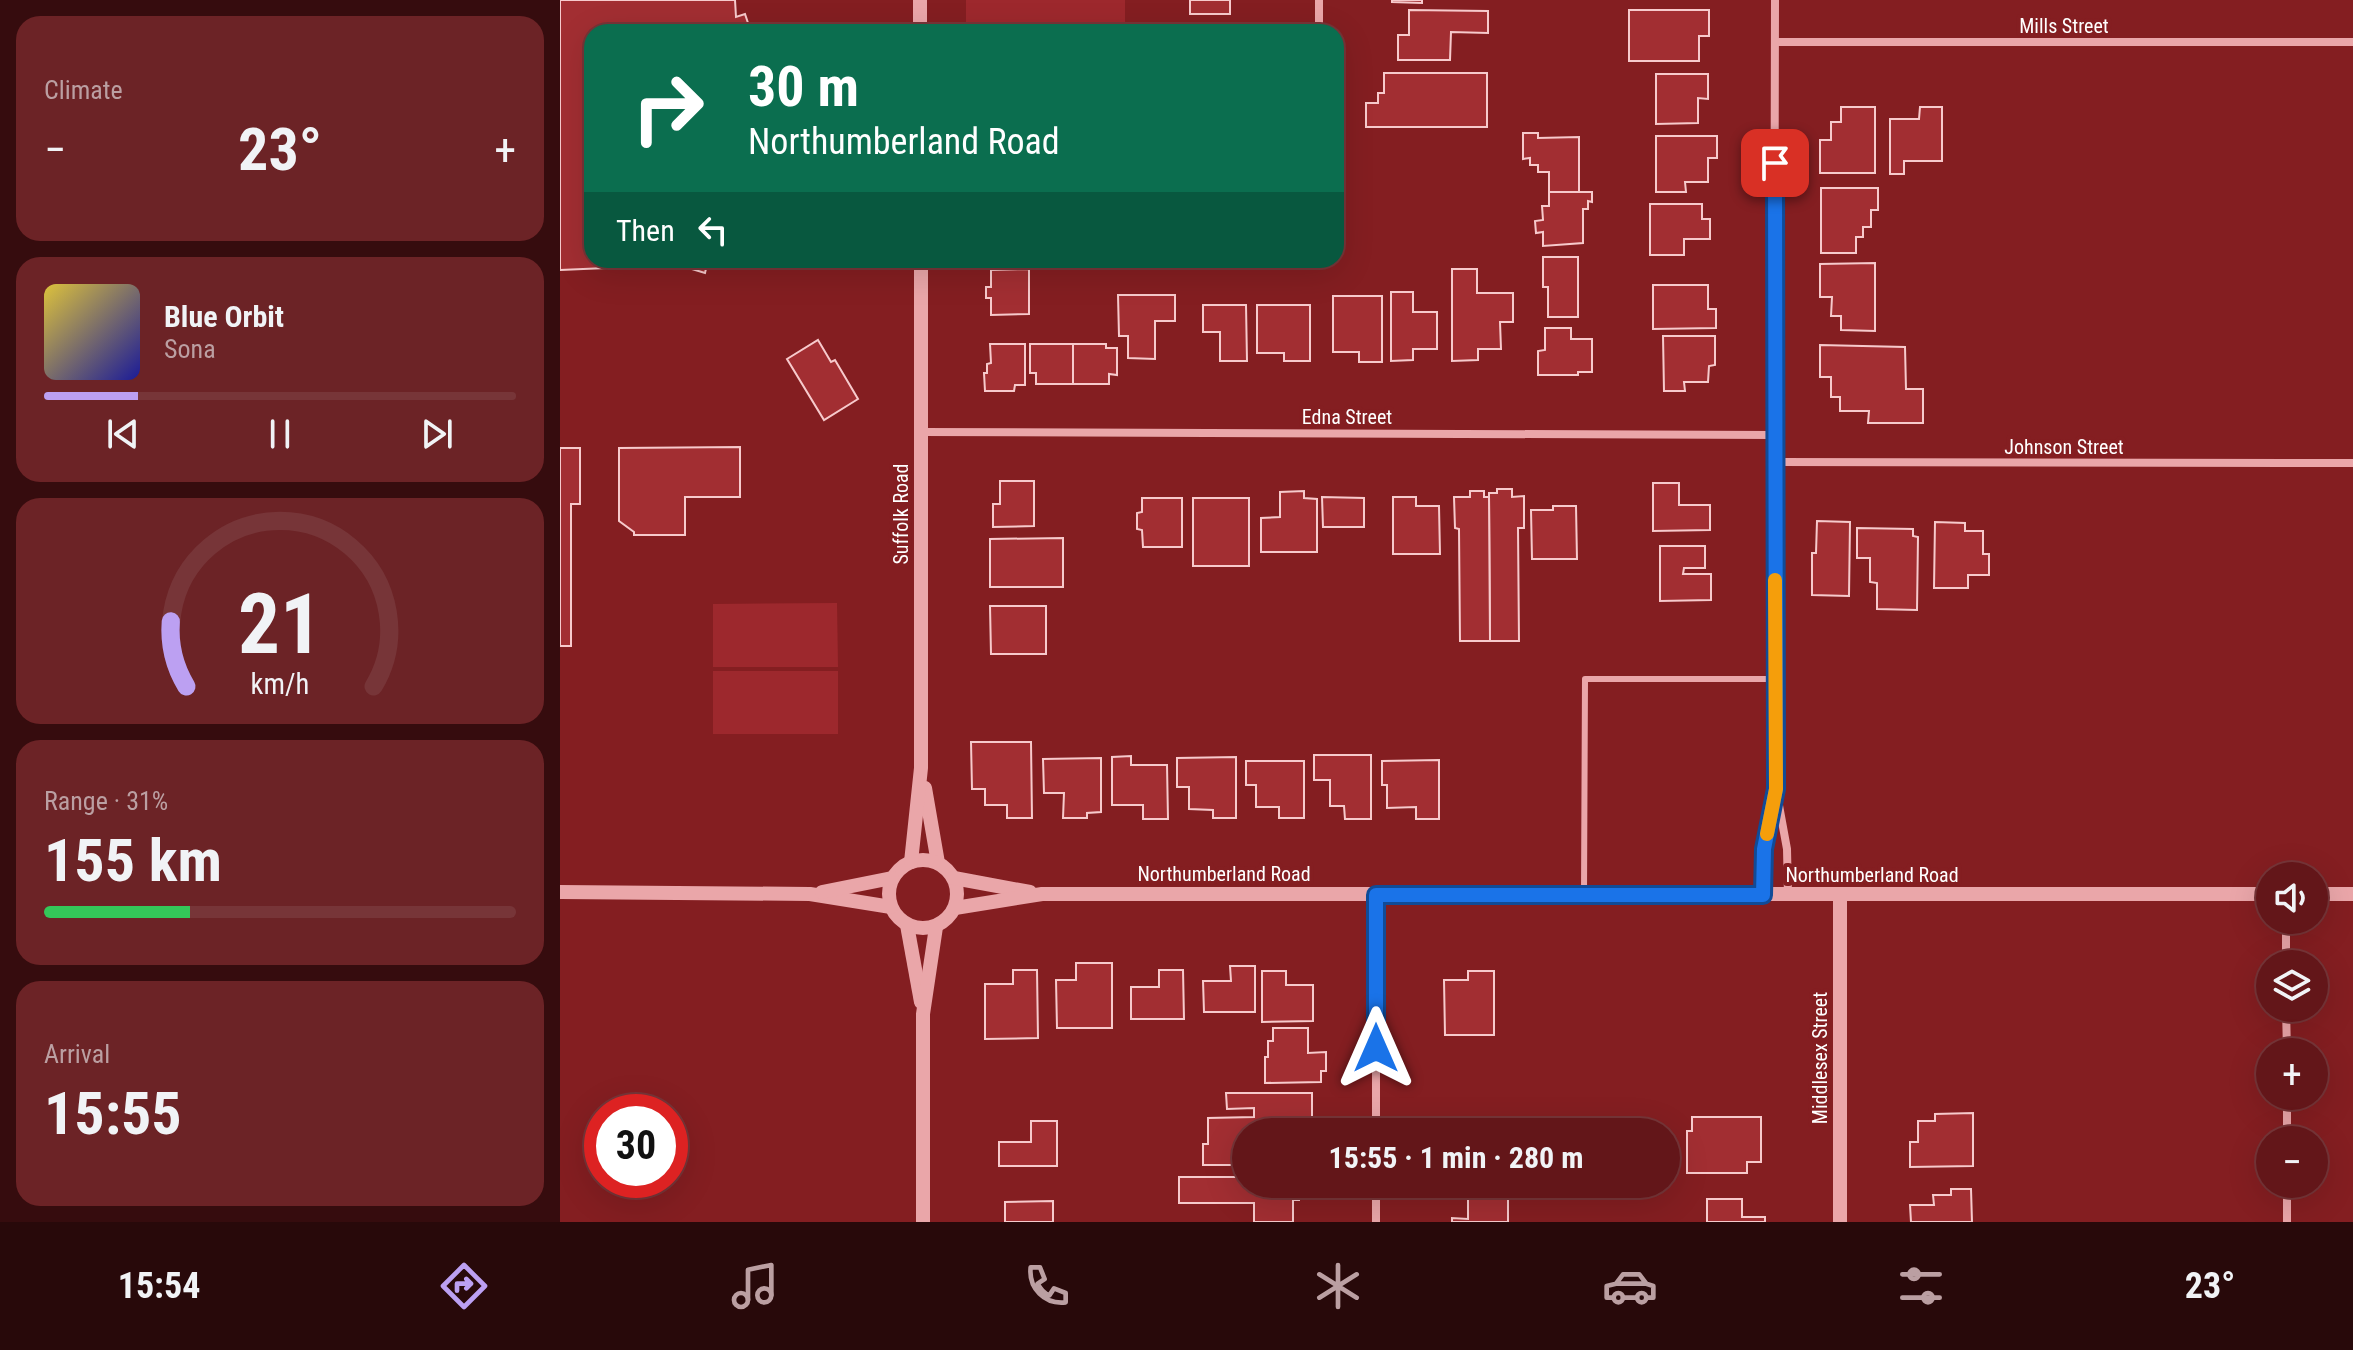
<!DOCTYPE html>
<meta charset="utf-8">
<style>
body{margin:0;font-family:"Roboto Condensed",sans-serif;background:#6c2326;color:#f1f3f6;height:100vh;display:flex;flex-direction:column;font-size:30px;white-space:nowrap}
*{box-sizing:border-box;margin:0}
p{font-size:26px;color:#bb9fa2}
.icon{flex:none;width:44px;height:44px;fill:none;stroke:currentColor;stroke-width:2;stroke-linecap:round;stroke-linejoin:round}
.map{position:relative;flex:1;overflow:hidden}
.drawer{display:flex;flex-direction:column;gap:16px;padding:16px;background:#360c0e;width:560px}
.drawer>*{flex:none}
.hud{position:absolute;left:24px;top:24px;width:760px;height:244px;border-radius:24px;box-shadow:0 8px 32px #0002,0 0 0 2px #773538;background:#0b6e4f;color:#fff;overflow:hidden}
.fabs{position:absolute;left:1696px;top:862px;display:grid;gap:16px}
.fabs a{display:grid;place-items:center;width:72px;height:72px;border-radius:50%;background:#631619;box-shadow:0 8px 32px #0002,0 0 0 2px #773538;font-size:40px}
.speed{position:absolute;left:24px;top:1094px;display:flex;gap:16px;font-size:40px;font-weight:700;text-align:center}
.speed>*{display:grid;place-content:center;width:104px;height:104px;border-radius:50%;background:#631619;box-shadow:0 8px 32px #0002,0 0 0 2px #773538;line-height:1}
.speed .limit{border:12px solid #d22;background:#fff;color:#111}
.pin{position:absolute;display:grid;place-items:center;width:68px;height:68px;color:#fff;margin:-34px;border-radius:16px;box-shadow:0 4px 12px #0006}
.me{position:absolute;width:88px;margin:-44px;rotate:0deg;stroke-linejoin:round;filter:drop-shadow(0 0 6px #0008)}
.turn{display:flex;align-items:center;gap:28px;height:168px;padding:0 32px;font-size:36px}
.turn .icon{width:104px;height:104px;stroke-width:2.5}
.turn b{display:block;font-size:56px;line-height:68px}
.then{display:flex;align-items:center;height:76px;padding:0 32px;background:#0003;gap:16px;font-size:30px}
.big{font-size:60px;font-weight:700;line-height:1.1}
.drawer .tile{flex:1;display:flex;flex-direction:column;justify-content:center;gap:12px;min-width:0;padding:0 28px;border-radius:24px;background:#6c2326}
.drawer .dial{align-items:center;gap:0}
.dial svg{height:208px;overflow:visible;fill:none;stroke:#773538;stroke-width:7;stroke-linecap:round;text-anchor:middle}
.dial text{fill:#f1f3f6;stroke:none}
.song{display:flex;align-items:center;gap:24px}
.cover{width:96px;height:96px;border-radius:12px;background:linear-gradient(135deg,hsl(50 70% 55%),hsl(240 70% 35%))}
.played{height:8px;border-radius:4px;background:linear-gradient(90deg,#bca0f2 20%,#773538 20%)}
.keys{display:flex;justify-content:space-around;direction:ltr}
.heat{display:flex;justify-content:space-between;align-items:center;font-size:44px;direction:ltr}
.charge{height:12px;border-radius:6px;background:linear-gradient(90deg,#34c759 31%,#773538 0)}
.trip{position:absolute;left:672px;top:1118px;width:448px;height:80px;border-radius:40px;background:#631619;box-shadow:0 8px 32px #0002,0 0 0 2px #773538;font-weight:700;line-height:80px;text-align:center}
.menu{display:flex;height:128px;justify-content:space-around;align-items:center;background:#28090a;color:#bb9fa2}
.menu .icon{width:56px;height:56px}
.menu .selected{color:#bca0f2}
.menu b{font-size:36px;color:#f1f3f6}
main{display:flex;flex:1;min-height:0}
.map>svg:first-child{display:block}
</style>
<main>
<section class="drawer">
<div class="tile"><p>Climate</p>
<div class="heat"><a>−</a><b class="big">23°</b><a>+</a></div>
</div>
<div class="tile">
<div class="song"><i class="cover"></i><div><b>Blue Orbit</b><p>Sona</p></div></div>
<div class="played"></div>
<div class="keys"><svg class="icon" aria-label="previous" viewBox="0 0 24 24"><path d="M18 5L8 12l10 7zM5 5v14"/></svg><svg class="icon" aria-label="pause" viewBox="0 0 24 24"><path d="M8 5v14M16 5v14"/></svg><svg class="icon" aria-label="next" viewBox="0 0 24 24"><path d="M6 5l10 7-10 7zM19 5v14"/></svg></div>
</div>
<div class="tile dial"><svg viewBox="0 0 100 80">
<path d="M14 69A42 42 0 1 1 86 69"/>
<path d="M14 69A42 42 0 0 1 8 44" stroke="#bca0f2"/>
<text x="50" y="56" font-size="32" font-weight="700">21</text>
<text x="50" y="72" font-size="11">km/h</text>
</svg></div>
<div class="tile"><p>Range · 31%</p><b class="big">155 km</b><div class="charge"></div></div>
<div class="tile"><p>Arrival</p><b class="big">15:55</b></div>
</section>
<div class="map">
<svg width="1793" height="1222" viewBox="0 0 1793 1222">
<rect width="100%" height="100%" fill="#841e21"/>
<g fill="#9d282d">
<rect x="406" y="0" width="159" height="32"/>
<path d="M277 603 278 667H153V604Z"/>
<rect x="153" y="671" width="125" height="63"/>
</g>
<g fill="#a22e32" stroke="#f7cacc" stroke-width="2">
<path d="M0 0H175L176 17 185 14 191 32H32L29 192H32V260H45L46 268 0 270Z"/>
<rect x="630" y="0" width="40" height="14"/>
<path d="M832 0H862V3L832 2Z"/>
<path d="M849 10 928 11V33L891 32 890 60H838V35H849Z"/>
<path d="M1069 10H1149V36H1139V61H1069Z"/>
<path d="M824 73H927V127H806V103H818V93H824Z"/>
<path d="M1096 74H1148V99L1138 98V123L1096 124Z"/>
<path d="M1281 107H1315V173H1260V140H1271V122H1281Z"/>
<path d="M1360 107H1382V161H1344V174H1330V119H1359Z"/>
<path d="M963 133H978V138L1019 137V192H989V172H978V165H970V158L963 159Z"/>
<path d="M1096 136H1157V158H1148V182H1125L1126 192H1096Z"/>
<path d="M1261 188H1318V210H1311V227H1303V237H1296V253H1261Z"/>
<path d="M989 192H1032V202L1028 201V209H1023V243L983 246V232L976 233 975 221 983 220 982 206H989Z"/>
<path d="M1090 204H1142V219H1150V239H1124V255H1090Z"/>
<path d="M983 257H1018V317H988V287H983Z"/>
<path d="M102 260H148L145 273Z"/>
<path d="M1315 263V331L1281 330V316H1271L1272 297H1260V264Z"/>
<path d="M469 269V314L431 315V298H426V287H431V270Z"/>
<path d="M892 269H917V293H953V322H940L941 349H918V360L892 361Z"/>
<path d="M1093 285H1148V309H1156V328L1093 329Z"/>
<path d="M831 292H853V312H877V349H853V360L831 361Z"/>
<path d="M558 295H615V321H595V359L568 358V336H559Z"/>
<path d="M773 296H822V362H799V352H773Z"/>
<path d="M643 305H686L687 361H660V332H643Z"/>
<path d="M697 305H750V361H724V353H697Z"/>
<path d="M985 328H1011V339H1032V372H1018V375H978V351L985 350Z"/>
<path d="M1103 336H1155V365L1149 366 1148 382H1124L1125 391H1104Z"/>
<path d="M258 340 271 362 275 360 298 399 264 420 227 359Z"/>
<path d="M430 344H465V385H455L454 391H425L424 373H427V364L431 363Z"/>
<path d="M470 344H513V384H476V373H470Z"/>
<path d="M513 344H546V348H557V375L549 374V384H513Z"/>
<path d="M1260 345 1345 347 1346 389H1363V423H1308L1309 411H1280V397H1271V377H1260Z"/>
<path d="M180 447V497H125V535H74V532L59 521V448Z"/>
<path d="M0 448H20V504H11V646H0Z"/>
<path d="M440 481H474V526L433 527V504H440Z"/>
<path d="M1093 483H1119V505H1150V530L1093 531Z"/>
<path d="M937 489H952V497L964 496V528H958L959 641H930L929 493H937Z"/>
<path d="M744 491V498L757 499V552H701V518L720 517V492Z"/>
<path d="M910 491H924V497H929L930 641H900L899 529 895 528 894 497H910Z"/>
<path d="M762 497 804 498V527H763Z"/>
<path d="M833 497H856V506H879L880 554H833Z"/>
<path d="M582 498H622V547H583L582 530 577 529V513L582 512Z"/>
<rect x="633" y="498" width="56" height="68"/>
<path d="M993 506H1016L1017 559H972L971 510H993Z"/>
<path d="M1257 521 1290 522 1289 596 1252 595V553H1256Z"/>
<path d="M1375 522 1405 523V531H1423V554H1429V575H1408V588H1374Z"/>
<path d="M1297 528 1353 529V536L1358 537 1357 610 1317 609V583L1310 582V558H1297Z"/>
<path d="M503 538V587H430V539Z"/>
<path d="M1100 546H1145V568H1124L1123 574H1151V600L1100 601Z"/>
<path d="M430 606H486V654H431Z"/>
<path d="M411 742H471L472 818H447V805H425V789H412Z"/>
<path d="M754 755H811V819H785L784 806H770V780H754Z"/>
<path d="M571 756V765H607L608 819H583V805H552V757Z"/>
<path d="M676 757V818H653V810L629 809V787H617V758Z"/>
<path d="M541 758V812L527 813V818H503L504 793H484L483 759Z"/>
<path d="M879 760V819H856V807L827 808V785H822V761Z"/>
<path d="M686 761H744V818H719V807H696V785H686Z"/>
<path d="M516 963H552V1028H497L496 980H516Z"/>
<path d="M670 966H695V1012H644L643 981H671Z"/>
<path d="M453 970H477L478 1038 425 1039V984H453Z"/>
<path d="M599 970H623L624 1019H571V987H599Z"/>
<path d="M702 971H726V985H753V1021L702 1022Z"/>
<path d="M908 971H934V1035H885L884 980H908Z"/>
<path d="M713 1028H748V1053L766 1052V1071H761V1082L705 1083V1057H708V1041H713Z"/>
<path d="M666 1093H752V1123H730V1132H686V1165H643V1144H648V1118L694 1117V1108L667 1109Z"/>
<path d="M1413 1113V1166L1350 1167V1142H1358V1121H1375V1114Z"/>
<path d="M1132 1117H1201V1162H1187V1173H1127V1131H1132Z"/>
<path d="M471 1121H497V1166H439V1142H471Z"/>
<rect x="894" y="1127" width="42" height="5"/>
<path d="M619 1177H686V1184H739V1200H733V1222H694V1203H619Z"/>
<path d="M1391 1189H1411L1412 1222H1351L1350 1205H1374L1373 1195H1391Z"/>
<path d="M908 1190H948V1222H892V1218L908 1219Z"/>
<path d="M1147 1199H1182V1217H1205V1222H1147Z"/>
<path d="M493 1201V1222H445V1202Z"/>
</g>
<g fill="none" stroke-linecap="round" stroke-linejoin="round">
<path stroke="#eaa6a9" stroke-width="6" d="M1024 893 1025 679H1215"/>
<g stroke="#eaa6a9" stroke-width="8">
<path d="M759 0V32"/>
<path d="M1215 0 1214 435 1216 789 1227 849 1228 895"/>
<path d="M1215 42H1793"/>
<path d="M361 432 1214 435"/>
<path d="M1214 462 1793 463"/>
<path d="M816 895V1132"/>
<path d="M1203 895 1204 849 1215 794"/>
<path d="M1726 920V964"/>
<path d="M1726 1008 1727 1052"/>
<path d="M1727 1096V1140"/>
<path d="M816 1184V1222"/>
<path d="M1727 1184V1222"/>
</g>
<g stroke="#eaa6a9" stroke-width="14">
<path d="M360 0V32"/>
<path d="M365 788 378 863"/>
<circle cx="363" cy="894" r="34"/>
<path d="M351 862 361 768V260"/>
<path d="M394 878 470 892"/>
<path d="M0 892 250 894 331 907"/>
<path d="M262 892 332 878"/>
<path d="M1754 894H1793"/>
<path d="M395 908 482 894H1710"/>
<path d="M347 925 361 1002"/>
<path d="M363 1222V1014L376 927"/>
<path d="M1280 1222V895"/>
</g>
</g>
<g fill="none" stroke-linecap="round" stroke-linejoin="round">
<g stroke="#114b97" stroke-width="20">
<path id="route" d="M816 1048V895H1203L1204 849 1216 789 1215 163"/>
</g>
<use href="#route" stroke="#1a73e8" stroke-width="14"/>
<path stroke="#f59e0b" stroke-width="14" d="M1207 834 1216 789 1215 580"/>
</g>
<g text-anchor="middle" stroke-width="8" stroke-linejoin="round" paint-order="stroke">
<g font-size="20" fill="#fff" stroke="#841e21">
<text x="1504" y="33">Mills Street</text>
<text x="787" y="424">Edna Street</text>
<text x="1504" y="454">Johnson Street</text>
<text transform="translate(341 514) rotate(-90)" y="7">Suffolk Road</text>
<text x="664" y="881">Northumberland Road</text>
<text x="1312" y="882">Northumberland Road</text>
<text transform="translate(1260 1058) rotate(-90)" y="7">Middlesex Street</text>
</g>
</g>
</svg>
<div class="fabs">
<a><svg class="icon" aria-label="sound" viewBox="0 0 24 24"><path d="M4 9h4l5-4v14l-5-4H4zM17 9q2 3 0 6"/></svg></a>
<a><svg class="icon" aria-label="layers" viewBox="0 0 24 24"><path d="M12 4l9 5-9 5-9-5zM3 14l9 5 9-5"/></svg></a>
<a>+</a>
<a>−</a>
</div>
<div class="speed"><div class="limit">30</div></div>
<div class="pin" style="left:1215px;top:163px;background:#d93025"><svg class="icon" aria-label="arrive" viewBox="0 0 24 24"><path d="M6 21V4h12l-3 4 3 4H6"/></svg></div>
<svg class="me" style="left:816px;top:1048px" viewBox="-20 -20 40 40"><path d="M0-17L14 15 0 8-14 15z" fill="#1a73e8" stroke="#fff" stroke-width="4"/></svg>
<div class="trip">15:55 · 1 min · 280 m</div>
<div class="hud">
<div class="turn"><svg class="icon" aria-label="right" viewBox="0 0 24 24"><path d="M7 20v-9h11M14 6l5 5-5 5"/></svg><div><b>30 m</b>Northumberland Road</div></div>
<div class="then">Then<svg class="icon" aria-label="left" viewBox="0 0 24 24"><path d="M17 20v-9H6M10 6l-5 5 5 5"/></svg></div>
</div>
</div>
</main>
<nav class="menu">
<b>15:54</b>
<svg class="icon selected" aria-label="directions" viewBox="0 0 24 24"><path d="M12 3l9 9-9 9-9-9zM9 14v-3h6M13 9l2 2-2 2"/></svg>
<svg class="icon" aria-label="music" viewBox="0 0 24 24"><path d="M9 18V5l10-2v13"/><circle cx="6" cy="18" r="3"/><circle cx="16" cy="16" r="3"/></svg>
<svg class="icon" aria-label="phone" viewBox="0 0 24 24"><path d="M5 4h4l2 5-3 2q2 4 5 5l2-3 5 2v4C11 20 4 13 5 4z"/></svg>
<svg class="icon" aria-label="climate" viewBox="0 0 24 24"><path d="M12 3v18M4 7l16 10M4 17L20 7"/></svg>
<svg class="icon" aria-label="car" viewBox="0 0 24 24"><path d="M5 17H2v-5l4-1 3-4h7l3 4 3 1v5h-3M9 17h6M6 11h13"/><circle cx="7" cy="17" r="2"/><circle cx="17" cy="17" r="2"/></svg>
<svg class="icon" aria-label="filters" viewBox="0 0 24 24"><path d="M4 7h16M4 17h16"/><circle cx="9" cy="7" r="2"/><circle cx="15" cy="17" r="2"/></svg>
<b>23°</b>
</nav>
